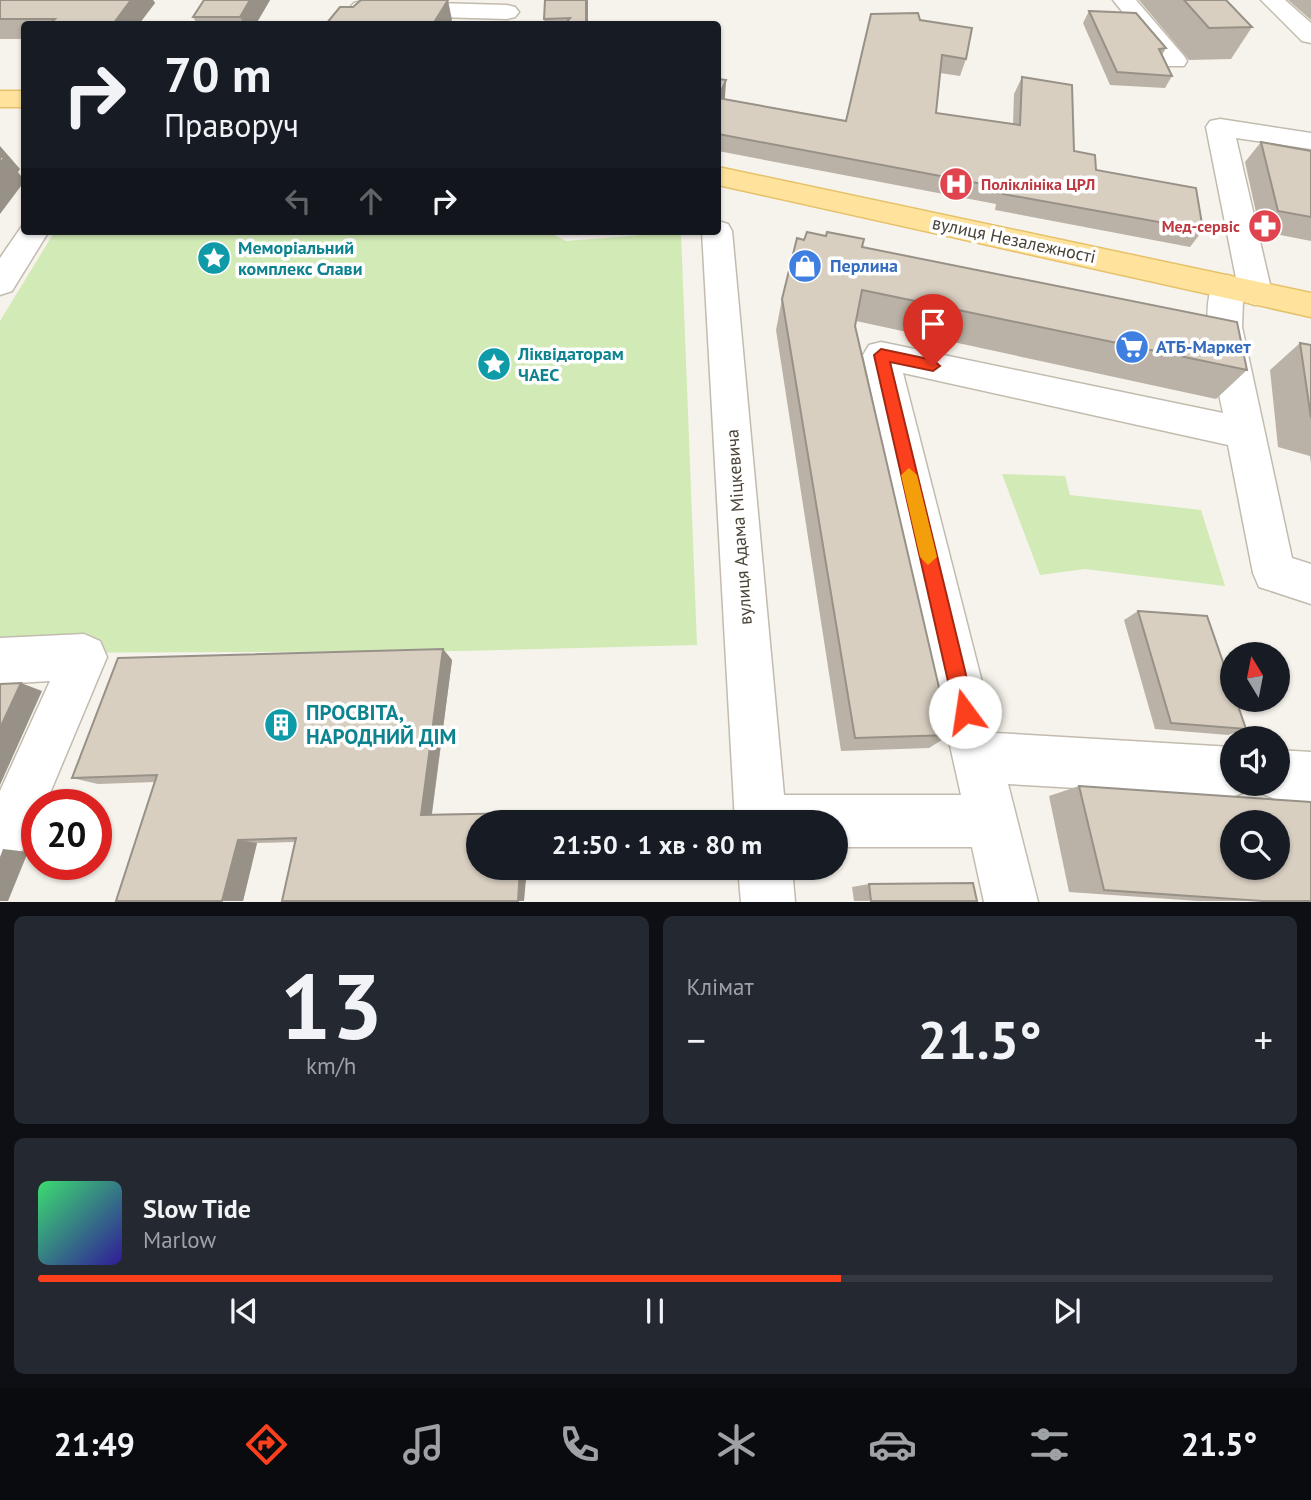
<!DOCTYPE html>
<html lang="uk">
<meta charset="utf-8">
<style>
body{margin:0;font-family:"PT Sans",sans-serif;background:#242831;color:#f1f3f6;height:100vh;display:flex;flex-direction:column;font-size:26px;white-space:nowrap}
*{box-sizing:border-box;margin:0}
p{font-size:23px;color:#9ea1a6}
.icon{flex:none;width:38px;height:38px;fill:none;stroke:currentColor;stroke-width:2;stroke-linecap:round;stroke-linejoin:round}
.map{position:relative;height:902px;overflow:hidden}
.side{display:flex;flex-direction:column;gap:14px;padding:14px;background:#0d0f14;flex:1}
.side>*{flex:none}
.banner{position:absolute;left:21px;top:21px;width:700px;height:214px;border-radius:7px;box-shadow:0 2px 5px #0004;background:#171b24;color:#f1f3f6;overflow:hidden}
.needle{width:46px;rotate:350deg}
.fabs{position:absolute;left:1220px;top:642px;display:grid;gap:14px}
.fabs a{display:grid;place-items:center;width:70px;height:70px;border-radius:50%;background:#171b24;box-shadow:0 2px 5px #0004;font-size:35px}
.speed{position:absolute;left:21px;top:789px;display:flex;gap:14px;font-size:35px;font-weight:700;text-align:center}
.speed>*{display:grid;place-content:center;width:91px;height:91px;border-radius:50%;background:#171b24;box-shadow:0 2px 5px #0004;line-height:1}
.speed .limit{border:10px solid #d22;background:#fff;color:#111}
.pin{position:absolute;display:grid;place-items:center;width:60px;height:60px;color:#fff;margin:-72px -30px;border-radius:50% 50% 50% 0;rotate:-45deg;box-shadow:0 0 7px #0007}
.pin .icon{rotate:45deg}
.me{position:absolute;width:77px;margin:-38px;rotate:346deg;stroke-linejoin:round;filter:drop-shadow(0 0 5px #0008)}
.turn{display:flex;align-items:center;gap:24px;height:147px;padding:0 28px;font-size:32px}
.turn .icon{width:91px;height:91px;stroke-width:2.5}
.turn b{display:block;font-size:49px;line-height:60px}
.lanes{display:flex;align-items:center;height:66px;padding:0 28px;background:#0003;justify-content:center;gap:35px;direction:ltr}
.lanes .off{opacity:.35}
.big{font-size:52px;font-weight:700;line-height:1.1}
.side .tile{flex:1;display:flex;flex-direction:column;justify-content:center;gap:10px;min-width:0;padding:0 24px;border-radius:10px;background:#242831}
.side .dial{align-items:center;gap:0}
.dial b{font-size:91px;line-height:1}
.song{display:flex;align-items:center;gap:21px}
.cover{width:84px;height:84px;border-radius:10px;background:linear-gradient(135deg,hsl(140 70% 55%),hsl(250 70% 35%))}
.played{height:7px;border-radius:4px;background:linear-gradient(90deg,#fc3f1d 65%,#363941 65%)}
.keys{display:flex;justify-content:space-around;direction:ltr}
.heat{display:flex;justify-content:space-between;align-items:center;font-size:38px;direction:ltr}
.side .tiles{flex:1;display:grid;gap:14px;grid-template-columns:1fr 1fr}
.tile:last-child{grid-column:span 2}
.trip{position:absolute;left:466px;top:810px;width:382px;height:70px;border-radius:35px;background:#171b24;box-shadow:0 2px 5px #0004;font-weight:700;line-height:70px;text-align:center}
.menu{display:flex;height:112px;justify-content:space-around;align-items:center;background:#090b0e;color:#9ea1a6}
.menu .icon{width:49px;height:49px}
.menu .active{color:#fc3f1d}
.menu b{font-size:32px;color:#f1f3f6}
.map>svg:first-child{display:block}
</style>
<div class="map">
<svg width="1311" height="902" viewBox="0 0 1311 902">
<rect width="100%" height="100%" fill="#f6f3ec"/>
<g fill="#d2eab5">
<path d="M55 231H547L566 241 681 232 697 645 464 651 0 653V321Z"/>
<path d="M1002 474 1065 476 1070 495 1201 510 1225 586 1085 569 1040 575Z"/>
</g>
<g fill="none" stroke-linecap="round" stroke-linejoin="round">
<g stroke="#c2bbae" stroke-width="3">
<g id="minor">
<path d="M1113 0H1136L1184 56 1187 61 1184 66H1166Z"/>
<path d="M1261 0H1285L1311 23V43L1302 41Z"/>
<path d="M362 1 507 5 515 7 519 12 515 17 507 19 368 15 360 24H336L354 3Z"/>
<path d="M1220 119 1311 133V149L1236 138 1272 293 1267 301 1255 305 1243 301 1242 327 1292 558 1311 564V604L1259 587 1253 573 1228 445 903 373 995 733 1232 747V784H1252L1250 790 1232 797 1008 784 1038 902H984L972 847H835V822H735L702 231H718V221L728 224 732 231 784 795H961L863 355 869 345 881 342 1223 413C1216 377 1197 311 1215 279L1227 275 1236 278 1206 127 1210 121Z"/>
<path d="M24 223V231H49L12 291 0 295V258Z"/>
<path d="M84 634 100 641 107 657 45 805H37C37 835 28 853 0 865V791L50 681 0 684V638Z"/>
<path d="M1278 750 1311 752V802L1278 800 1260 793 1257 784H1278Z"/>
<path d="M738 868H792L795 902H741Z"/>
</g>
</g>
<g stroke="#e6c16a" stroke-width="3">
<g id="major">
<rect x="0" y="91" width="24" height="16"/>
<path d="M718 167 1311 293V317L718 185Z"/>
</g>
</g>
<use href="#minor" fill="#fff" fill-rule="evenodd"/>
<use href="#major" fill="#ffe39c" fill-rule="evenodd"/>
</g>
<g fill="#bab2a6">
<path d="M0 0H153L155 3 139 24H24V39H0Z"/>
<path d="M204 0H270L256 24H197L193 17Z"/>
<path d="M588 0V24H545L544 19Z"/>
<path d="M1139 0H1226L1252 27 1231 59 1189 60Z"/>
<path d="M1288 0H1311V20Z"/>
<path d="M1089 11 1166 48 1162 55 1172 76 1165 88 1110 85 1083 23Z"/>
<path d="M920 20 966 59 960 76 940 73 936 113 1013 124 1014 94 1022 77 1074 151 1096 170 1203 230 1190 247 995 210 996 204 718 151V79L726 80 724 99 846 121Z"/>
<path d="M1261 142 1311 151V241L1260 231 1245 162Z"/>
<path d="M584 231H629L584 234Z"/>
<path d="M804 240 862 247 1247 370 1216 399 856 321 855 326 950 735 929 748 841 751 776 330 782 299Z"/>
<path d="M1300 343 1311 345V464L1310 456 1278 447 1270 370Z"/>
<path d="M1138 611 1246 729 1228 735 1155 729 1124 620Z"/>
<path d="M443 649 452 660 432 814 524 813 530 818V822H478L295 842 257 843 243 901 155 782 98 784 72 778Z"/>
<path d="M1079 786 1311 901H1198L1069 892 1049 796Z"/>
<path d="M869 884 977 901H854L852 887Z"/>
</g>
<g fill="#979187">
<path d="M131 0H153L155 3 139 24H113Z"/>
<path d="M250 0H270L256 24H244L240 17Z"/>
<path d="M448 0 452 20 450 24H433Z"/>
<rect x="586" y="0" width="2" height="24"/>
<path d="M726 80 725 97 718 112V98Z"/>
<path d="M0 146 20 169 18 172 24 180V182L0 214Z"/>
<path d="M443 649 452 660 431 819 421 815Z"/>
<path d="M21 683 42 691 0 785V728Z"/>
<path d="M524 813 530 818V822H524Z"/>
<path d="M238 840 257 843 243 901H222Z"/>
<path d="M3 849 28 852 8 901H0V857Z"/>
<path d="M520 868H527L524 901H518Z"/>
</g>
<g fill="#d8cfc1" stroke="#979187" stroke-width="2" fill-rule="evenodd">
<path d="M0 0H131L113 24H49L55 19H0Z"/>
<path d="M204 0H250L240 17H193Z"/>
<path d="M361 0H448L433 24H326L340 7H353Z"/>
<path d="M545 0H586V24H565L570 18 544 19Z"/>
<path d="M1184 0H1226L1252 27 1209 28Z"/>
<path d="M1089 11 1136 13 1166 48 1159 49 1172 76 1117 72Z"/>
<path d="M918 13 920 20 972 28 966 59 942 55 936 113 1020 125 1022 77 1072 85 1074 151 1095 155 1096 170 1196 188 1203 230 1003 194 1004 188 718 134V79L726 80 718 98 846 121 871 14Z"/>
<path d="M1261 142 1311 151V217L1278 211Z"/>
<path d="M0 157H5L0 163Z"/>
<path d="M807 232 826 236 827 232 864 239 862 247 1237 322 1247 370 862 290 855 326 950 735 855 738 782 299 797 238 804 240Z"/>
<path d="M1300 343 1311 345V418Z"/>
<path d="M1138 611 1207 616 1232 688V700H1236L1246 729 1171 723Z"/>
<path d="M443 649 421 815 524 813V822H478V868H520L518 901H282L296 838 238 840 222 901H116L157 775 72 778 118 658Z"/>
<path d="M21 683 0 728V684Z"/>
<path d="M1079 786 1311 802V901H1262L1104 890ZM1232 822H1278V868H1232Z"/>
<path d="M973 883 977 901H871L869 884Z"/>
</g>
<path fill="#fc3f1d" stroke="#a42913" stroke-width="2" d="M881 349 933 360 940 366 933 371 890 362 975 712 972 719 965 722 958 719 955 712 874 355Z"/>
<path fill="#f59e0b" d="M909 468 917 475 937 557 928 565 920 557 901 475Z"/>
<defs>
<g id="hospital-disc" transform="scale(1.75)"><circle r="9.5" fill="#e0444e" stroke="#fff"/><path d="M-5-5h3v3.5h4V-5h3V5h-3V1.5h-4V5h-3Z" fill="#fff"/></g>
<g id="pharmacy-disc" transform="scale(1.75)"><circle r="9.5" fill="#e0444e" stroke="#fff"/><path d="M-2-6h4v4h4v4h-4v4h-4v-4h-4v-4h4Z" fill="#fff"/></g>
<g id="sight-disc" transform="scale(1.75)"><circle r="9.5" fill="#0f9aa8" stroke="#fff"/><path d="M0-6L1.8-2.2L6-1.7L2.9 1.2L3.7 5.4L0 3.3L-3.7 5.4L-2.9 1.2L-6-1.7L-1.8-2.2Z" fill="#fff"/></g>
<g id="shop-disc" transform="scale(1.75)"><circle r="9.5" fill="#3f7fe0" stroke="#fff"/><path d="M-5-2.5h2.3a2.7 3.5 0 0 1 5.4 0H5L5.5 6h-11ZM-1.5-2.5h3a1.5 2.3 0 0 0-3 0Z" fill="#fff"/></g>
<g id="supermarket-disc" transform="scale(1.75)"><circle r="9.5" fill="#3f7fe0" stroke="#fff"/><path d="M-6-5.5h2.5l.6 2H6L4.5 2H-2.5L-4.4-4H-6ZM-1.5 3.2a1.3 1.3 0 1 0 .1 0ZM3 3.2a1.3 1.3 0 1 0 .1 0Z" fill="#fff"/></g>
<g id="building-disc" transform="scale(1.75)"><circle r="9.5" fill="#0f9aa8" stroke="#fff"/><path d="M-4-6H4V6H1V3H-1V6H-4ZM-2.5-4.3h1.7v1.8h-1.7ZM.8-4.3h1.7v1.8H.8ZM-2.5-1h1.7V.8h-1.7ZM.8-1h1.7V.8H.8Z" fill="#fff"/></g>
</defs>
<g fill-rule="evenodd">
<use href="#hospital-disc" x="956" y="184"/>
<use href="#pharmacy-disc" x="1265" y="226"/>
<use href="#sight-disc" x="214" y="258"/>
<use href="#shop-disc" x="805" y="266"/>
<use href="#supermarket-disc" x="1132" y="347"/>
<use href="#sight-disc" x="494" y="364"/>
<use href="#building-disc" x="281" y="725"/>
</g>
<g text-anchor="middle" stroke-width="7" stroke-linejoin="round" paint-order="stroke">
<g font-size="16" font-weight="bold" fill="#be3a42" stroke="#fff" text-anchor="start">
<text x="981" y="190">Поліклініка ЦРЛ</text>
<text x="1240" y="232" text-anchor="end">Мед-сервіс</text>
</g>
<g font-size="18" fill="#4b4439" stroke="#fff">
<text transform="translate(1014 240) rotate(12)" y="6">вулиця Незалежності</text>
<text transform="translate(739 527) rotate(-94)" y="6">вулиця Адама Міцкевича</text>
</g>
<g font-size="18" font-weight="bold" fill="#0d838f" stroke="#fff" text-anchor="start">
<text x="238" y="254">Меморіальний<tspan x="238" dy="21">комплекс Слави</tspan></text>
<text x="518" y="360">Ліквідаторам<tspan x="518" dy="21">ЧАЕС</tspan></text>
</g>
<g font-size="18" font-weight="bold" fill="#366cbe" stroke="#fff" text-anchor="start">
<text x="830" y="272">Перлина</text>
<text x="1156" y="353">АТБ-Маркет</text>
</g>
<g font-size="21" font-weight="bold" fill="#0d838f" stroke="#fff" text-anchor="start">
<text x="306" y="720">ПРОСВІТА,<tspan x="306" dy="24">НАРОДНИЙ ДІМ</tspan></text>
</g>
</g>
</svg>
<div class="fabs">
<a><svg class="needle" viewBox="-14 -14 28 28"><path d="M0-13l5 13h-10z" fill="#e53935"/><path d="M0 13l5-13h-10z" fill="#9ea1a6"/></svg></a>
<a><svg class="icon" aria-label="sound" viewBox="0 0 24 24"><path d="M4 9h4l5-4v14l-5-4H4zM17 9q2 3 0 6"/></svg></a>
<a><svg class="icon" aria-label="search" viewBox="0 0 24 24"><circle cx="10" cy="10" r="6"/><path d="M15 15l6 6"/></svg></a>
</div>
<div class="speed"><div class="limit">20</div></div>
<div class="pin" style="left:933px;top:366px;background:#d93025"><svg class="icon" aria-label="arrive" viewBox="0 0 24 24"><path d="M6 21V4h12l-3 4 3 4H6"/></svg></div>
<svg class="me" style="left:965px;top:712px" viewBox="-20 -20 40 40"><circle r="19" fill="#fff"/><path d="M0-13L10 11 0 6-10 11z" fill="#fc3f1d"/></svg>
<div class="trip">21:50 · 1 хв · 80 m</div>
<div class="banner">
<div class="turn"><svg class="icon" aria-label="right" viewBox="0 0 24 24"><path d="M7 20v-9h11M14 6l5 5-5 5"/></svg><div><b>70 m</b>Праворуч</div></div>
<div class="lanes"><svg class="icon off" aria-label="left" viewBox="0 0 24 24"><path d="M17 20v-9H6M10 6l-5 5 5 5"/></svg><svg class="icon off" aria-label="ahead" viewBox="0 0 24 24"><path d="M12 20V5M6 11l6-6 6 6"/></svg><svg class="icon" aria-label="right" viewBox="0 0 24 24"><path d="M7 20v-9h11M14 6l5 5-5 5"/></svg></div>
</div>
</div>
<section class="side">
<div class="tiles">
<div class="tile dial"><b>13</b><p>km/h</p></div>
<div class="tile"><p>Клімат</p>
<div class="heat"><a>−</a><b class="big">21.5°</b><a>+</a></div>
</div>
<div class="tile">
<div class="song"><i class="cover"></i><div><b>Slow Tide</b><p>Marlow</p></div></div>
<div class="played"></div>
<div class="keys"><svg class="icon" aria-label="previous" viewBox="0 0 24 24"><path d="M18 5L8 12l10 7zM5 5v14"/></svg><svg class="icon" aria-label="pause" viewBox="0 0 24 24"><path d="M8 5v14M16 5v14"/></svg><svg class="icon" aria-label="next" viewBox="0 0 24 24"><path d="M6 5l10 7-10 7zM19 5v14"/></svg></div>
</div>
</div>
</section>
<nav class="menu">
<b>21:49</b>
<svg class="icon active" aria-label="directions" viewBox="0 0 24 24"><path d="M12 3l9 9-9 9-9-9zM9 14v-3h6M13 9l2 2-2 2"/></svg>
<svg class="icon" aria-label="music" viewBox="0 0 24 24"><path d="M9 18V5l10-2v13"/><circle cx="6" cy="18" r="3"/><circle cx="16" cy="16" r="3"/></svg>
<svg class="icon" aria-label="phone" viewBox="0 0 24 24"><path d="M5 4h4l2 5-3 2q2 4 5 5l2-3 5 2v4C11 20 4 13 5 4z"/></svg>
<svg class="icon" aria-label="climate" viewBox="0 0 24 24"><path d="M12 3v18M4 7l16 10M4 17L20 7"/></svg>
<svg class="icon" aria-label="car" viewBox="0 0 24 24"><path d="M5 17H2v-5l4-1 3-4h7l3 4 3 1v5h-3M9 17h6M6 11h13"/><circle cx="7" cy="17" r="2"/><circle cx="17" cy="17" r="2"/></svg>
<svg class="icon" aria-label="filters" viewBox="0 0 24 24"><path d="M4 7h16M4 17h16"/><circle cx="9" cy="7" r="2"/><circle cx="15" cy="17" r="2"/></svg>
<b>21.5°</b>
</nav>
